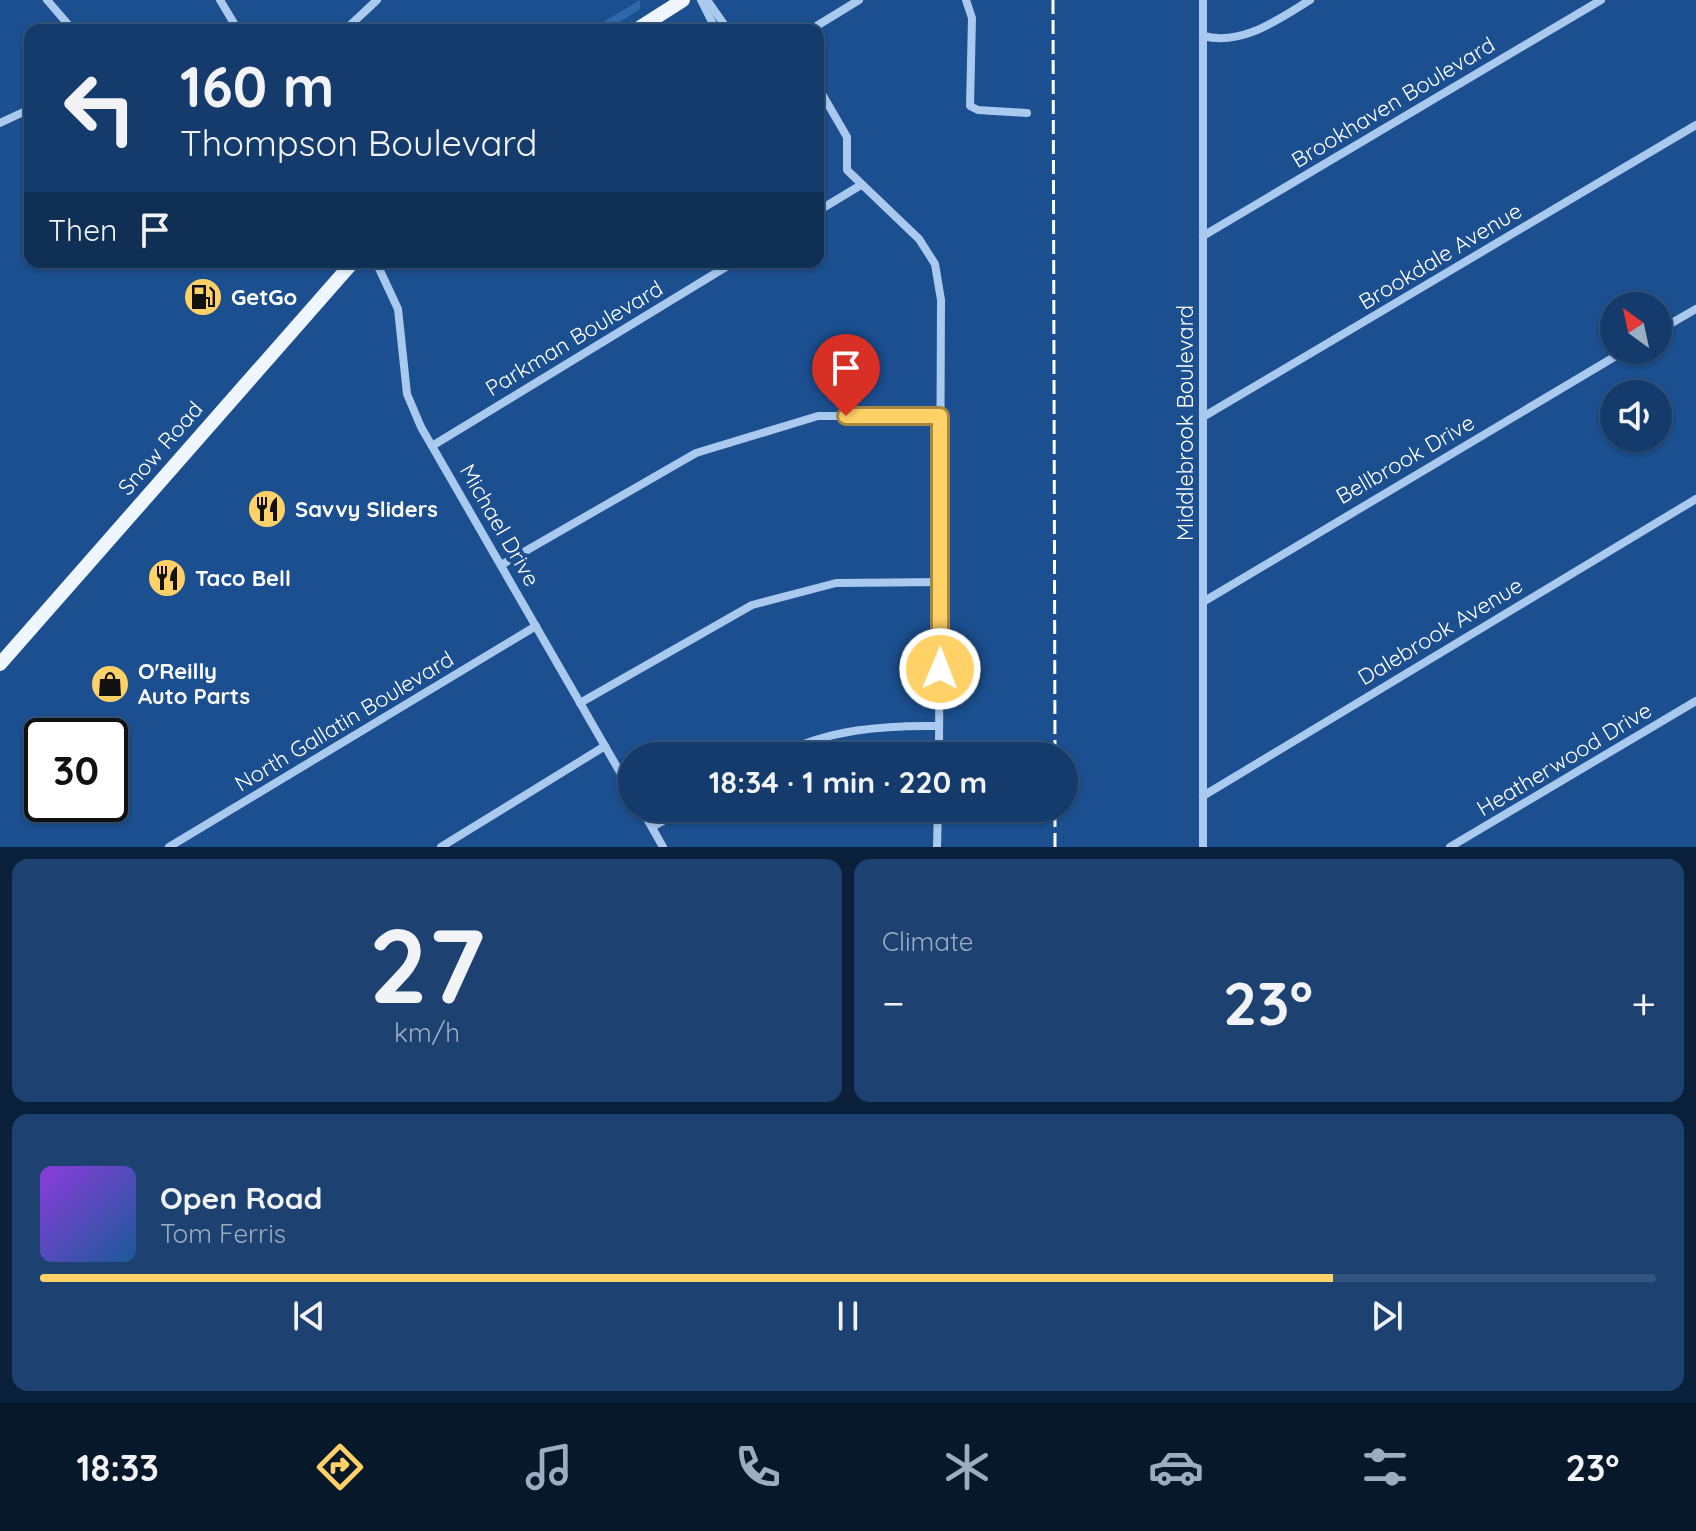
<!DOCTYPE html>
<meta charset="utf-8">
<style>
body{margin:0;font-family:Quicksand,sans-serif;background:#1d4271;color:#f1f3f6;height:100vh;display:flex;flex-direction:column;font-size:30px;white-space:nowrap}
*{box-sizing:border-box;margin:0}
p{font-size:26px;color:#9dadc1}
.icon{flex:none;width:44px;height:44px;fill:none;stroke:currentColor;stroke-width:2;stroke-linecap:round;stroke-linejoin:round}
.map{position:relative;height:847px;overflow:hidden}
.side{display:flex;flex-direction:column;gap:12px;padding:12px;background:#0b203b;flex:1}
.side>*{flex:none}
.top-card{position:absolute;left:24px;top:24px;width:800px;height:244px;border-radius:16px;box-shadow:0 2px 6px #0004,0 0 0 2px #33557e;background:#143b6b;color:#f1f3f6;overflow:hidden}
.needle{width:52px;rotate:327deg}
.tools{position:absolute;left:1600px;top:292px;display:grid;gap:16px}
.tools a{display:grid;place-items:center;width:72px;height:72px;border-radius:50%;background:#143b6b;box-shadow:0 2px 6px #0004,0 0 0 2px #33557e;font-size:40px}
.speed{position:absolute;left:24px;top:718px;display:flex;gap:16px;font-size:40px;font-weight:700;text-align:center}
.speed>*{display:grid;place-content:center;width:104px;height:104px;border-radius:50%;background:#143b6b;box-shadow:0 2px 6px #0004,0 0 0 2px #33557e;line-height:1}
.speed .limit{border:4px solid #111;border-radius:12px;background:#fff;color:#111}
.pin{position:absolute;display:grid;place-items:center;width:68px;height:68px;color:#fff;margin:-82px -34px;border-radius:50% 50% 50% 0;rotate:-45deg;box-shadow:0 0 8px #0007}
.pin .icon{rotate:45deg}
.me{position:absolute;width:88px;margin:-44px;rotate:1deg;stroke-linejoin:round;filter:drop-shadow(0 0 6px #0008)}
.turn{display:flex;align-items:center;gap:28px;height:168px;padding:0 24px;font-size:36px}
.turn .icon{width:104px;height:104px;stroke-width:2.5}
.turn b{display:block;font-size:56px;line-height:68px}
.then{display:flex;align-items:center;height:76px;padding:0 24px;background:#0003;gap:16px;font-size:30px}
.big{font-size:60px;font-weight:700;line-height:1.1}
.side .card{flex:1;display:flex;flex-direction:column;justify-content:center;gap:12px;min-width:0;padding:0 28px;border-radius:16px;background:#1d4271}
.side .dial{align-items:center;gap:0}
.dial b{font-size:104px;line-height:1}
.song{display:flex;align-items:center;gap:24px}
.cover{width:96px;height:96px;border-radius:12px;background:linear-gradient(135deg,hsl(270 70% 55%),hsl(210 70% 35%))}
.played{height:8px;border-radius:4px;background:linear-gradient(90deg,#ffd166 80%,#33557e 80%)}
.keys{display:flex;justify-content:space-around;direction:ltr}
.heat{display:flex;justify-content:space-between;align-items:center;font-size:44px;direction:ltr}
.side .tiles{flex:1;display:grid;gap:12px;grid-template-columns:1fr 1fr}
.card:last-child{grid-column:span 2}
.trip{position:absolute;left:618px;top:742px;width:460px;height:80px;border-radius:40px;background:#143b6b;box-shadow:0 2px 6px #0004,0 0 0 2px #33557e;font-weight:700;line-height:80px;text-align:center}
.dock{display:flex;height:128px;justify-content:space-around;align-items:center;background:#08182b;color:#9dadc1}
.dock .icon{width:56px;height:56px}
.dock .current{color:#ffd166}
.dock b{font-size:36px;color:#f1f3f6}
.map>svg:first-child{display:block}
</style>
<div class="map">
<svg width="1696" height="847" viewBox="0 0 1696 847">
<rect width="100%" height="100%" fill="#1b4f8f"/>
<path fill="#2e69ad" d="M640 0V9L607 30H590Z"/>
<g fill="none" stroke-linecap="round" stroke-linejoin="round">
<g stroke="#a9c9ee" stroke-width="8">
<path d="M47 0 73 30"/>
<path d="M220 0 238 30"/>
<path d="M701 0 716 30"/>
<path d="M707 0 728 30"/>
<path d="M966 0 972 18 970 106 978 110 1027 113"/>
<path d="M345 30 377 0"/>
<path d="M810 30 859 0"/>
<path d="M1203 36C1243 46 1277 20 1310 0"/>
<path d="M818 87 847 137V170L919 239 935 264 941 300 939 756"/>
<path d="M0 123 30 109"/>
<path d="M818 211 861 185"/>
<path d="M1203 236 1601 0"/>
<path d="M376 262 398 309 407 394 421 427 632 793"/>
<path d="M1658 331 1696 309"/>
<path d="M1203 417 1696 125"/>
<path d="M432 446 734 262"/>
<path d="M503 564 696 453 818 416H940"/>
<path d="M1203 602 1626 350"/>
<path d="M580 703 752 605 836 583 942 582"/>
<path d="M778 756C827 729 885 725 939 726"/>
<path d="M1203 796 1696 499"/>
<path d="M641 808 663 847"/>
<path d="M652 827 686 808"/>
<path d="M169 847 536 626"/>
<path d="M441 847 605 746"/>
<path d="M937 847 938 808"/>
<path d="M1203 847V0"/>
<path d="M1450 847 1696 701"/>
</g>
<g stroke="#f0f6ff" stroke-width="14">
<path d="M636 30 683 0"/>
<path d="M0 664 353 262"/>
</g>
<g stroke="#fff" stroke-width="3" stroke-dasharray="14 6" stroke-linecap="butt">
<path d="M1053 0 1055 756"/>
<path d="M1055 847V808"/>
</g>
</g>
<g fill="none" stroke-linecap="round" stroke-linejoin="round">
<g stroke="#a68842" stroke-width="20">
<path id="route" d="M846 416H940V669"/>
</g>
<use href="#route" stroke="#ffd166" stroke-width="14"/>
</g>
<defs>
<g id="fuel-disc" transform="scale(2)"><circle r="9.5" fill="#ffd166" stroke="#1b4f8f"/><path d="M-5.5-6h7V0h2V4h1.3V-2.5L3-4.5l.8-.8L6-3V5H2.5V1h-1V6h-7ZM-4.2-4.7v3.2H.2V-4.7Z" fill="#111"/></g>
<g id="restaurant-disc" transform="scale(2)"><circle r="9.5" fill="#ffd166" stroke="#1b4f8f"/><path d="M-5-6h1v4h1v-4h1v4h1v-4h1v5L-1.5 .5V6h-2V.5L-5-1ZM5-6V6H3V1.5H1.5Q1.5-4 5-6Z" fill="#111"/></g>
<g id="shop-disc" transform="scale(2)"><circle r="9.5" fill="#ffd166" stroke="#1b4f8f"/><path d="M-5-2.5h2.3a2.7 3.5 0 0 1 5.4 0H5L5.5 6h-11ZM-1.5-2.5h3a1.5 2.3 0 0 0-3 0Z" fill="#111"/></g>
</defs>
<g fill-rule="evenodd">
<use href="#fuel-disc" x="203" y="297"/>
<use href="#restaurant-disc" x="267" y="509"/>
<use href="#restaurant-disc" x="167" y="578"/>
<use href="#shop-disc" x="110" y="684"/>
</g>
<g text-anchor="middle" stroke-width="8" stroke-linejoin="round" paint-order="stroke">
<g font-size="22" fill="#fff" stroke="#1b4f8f">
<text transform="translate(1393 102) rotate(-31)" y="8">Brookhaven Boulevard</text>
<text transform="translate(1440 256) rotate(-31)" y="8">Brookdale Avenue</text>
<text transform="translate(574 338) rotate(-31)" y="8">Parkman Boulevard</text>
<text transform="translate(1185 423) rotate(-90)" y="8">Middlebrook Boulevard</text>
<text transform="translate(160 448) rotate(-49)" y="8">Snow Road</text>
<text transform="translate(1405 459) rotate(-30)" y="8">Bellbrook Drive</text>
<text transform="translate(500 525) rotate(60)" y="8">Michael Drive</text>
<text transform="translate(1440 631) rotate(-31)" y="8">Dalebrook Avenue</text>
<text transform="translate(344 721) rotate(-31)" y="8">North Gallatin Boulevard</text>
<text transform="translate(1564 759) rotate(-31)" y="8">Heatherwood Drive</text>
</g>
<g font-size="22" font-weight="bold" fill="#fff" stroke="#1b4f8f" text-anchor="start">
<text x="231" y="305">GetGo</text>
<text x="295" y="517">Savvy Sliders</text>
<text x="195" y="586">Taco Bell</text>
<text x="138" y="679">O'Reilly<tspan x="138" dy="25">Auto Parts</tspan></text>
</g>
</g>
</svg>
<div class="tools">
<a><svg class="needle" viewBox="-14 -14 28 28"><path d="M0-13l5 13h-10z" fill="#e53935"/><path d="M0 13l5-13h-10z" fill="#9dadc1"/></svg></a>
<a><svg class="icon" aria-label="sound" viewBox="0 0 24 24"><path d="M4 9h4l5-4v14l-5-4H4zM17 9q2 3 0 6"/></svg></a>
</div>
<div class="speed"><div class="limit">30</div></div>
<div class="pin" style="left:846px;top:416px;background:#d93025"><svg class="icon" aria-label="arrive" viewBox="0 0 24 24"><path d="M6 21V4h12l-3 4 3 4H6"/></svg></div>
<svg class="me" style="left:940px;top:669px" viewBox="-20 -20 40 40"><circle r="17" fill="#ffd166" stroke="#fff" stroke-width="3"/><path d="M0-11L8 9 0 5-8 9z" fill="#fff"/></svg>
<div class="trip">18:34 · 1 min · 220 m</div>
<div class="top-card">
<div class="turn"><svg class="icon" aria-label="left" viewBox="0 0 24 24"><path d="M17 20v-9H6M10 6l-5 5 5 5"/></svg><div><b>160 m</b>Thompson Boulevard</div></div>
<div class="then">Then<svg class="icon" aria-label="arrive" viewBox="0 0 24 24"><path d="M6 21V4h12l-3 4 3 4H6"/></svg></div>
</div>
</div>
<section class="side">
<div class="tiles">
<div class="card dial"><b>27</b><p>km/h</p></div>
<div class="card"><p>Climate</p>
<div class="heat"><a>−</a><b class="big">23°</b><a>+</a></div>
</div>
<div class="card">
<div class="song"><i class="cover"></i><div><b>Open Road</b><p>Tom Ferris</p></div></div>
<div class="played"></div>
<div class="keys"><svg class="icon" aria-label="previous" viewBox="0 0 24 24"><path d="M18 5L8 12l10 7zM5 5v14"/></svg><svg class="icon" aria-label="pause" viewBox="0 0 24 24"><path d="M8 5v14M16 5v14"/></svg><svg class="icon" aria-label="next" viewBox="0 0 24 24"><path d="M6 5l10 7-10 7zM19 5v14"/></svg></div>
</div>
</div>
</section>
<nav class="dock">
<b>18:33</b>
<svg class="icon current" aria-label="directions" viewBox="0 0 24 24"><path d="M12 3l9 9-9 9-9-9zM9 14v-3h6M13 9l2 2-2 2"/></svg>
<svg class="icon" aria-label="music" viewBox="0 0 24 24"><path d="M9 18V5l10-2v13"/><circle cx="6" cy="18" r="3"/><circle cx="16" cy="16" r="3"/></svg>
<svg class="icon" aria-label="phone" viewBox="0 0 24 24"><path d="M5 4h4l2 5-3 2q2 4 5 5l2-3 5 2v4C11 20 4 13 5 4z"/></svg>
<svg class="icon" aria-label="climate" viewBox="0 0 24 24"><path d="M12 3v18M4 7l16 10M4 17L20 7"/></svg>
<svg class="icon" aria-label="car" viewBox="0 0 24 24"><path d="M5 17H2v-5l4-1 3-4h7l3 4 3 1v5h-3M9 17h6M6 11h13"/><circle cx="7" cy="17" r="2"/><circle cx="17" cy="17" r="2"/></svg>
<svg class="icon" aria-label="filters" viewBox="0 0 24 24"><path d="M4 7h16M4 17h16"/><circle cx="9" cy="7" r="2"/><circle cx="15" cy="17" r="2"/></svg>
<b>23°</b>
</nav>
